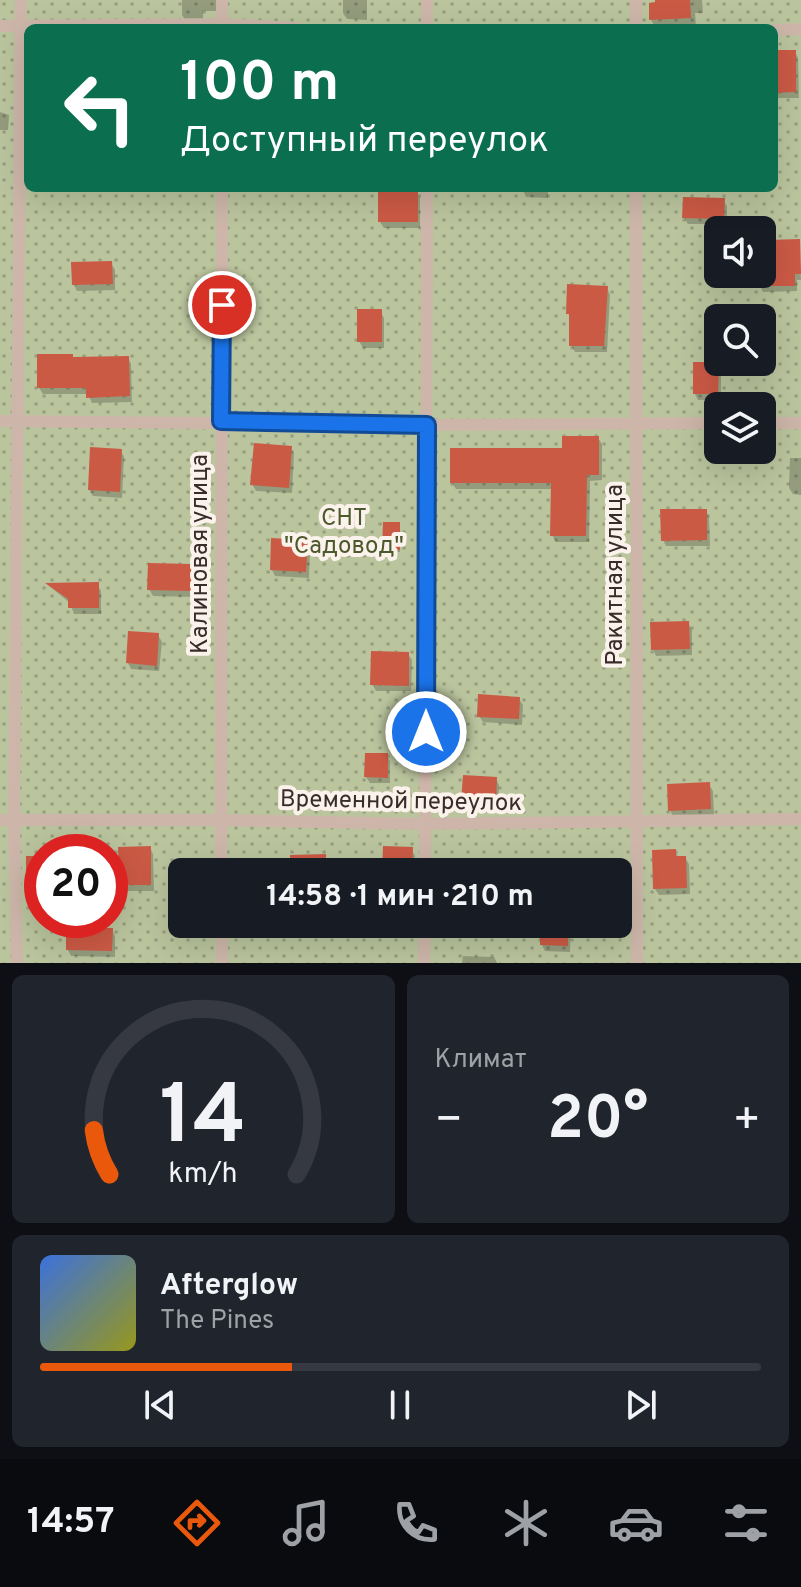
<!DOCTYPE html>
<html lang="ru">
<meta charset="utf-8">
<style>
body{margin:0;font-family:Overpass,sans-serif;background:#20242c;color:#f1f3f6;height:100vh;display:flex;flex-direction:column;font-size:30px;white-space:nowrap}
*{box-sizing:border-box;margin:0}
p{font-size:26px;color:#9ea1a6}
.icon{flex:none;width:44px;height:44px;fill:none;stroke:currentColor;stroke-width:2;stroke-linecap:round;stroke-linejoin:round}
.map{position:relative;height:963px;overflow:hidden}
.side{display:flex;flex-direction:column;gap:12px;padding:12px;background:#0d0f14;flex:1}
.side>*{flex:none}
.hud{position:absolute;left:24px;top:24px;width:754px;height:168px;border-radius:12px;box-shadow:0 8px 32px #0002;background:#0b6e4f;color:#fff;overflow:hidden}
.tools{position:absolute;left:704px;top:216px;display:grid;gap:16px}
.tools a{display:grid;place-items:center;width:72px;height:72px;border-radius:12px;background:#171b24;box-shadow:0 8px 32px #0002;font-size:40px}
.speed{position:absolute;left:24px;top:834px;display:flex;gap:16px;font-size:40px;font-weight:700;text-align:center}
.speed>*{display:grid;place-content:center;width:104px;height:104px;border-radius:50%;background:#171b24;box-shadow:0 8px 32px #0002;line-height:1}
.speed .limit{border:12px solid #d22;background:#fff;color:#111}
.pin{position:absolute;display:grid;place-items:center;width:68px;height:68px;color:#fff;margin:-34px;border:4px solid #fff;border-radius:50%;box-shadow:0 2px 8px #0007}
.me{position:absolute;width:88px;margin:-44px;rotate:0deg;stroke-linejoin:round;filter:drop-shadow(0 0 6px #0008)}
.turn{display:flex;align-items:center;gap:28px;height:168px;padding:0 24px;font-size:36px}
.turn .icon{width:104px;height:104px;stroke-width:2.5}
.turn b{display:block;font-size:56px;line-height:68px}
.big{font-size:60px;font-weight:700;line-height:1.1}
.side .widget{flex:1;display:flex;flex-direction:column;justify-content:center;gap:12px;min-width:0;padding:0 28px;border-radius:12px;background:#20242c}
.side .dial{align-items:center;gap:0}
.dial svg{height:208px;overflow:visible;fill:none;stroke:#363941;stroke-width:7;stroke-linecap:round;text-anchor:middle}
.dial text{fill:#f1f3f6;stroke:none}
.song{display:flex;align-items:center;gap:24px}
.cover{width:96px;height:96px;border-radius:12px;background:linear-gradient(135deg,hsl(220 70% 55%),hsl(60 70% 35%))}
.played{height:8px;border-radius:4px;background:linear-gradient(90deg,#ea580c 35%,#363941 35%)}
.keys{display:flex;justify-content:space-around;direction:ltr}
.heat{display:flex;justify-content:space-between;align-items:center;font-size:44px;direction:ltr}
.side .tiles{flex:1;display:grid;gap:12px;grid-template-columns:1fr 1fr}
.widget:last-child{grid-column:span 2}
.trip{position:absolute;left:168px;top:858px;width:464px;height:80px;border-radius:12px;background:#171b24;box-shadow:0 8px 32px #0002;font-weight:700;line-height:80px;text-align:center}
.dock{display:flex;height:128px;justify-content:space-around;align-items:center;background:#090b0e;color:#9ea1a6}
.dock .icon{width:56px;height:56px}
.dock .on{color:#ea580c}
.dock b{font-size:36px;color:#f1f3f6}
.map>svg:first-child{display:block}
</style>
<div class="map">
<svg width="801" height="963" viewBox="0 0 801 963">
<defs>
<pattern id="garden-dots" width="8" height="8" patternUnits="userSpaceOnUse" patternTransform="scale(2)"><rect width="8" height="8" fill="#bac49d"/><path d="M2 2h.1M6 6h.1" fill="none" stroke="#98a080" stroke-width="1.8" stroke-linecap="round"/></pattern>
</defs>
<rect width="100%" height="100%" fill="#f4e8de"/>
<path fill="url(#garden-dots)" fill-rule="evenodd" d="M0 0H801V963H0ZM28 28H774V188H28ZM718 230H762V274H718ZM718 318H762V362H718ZM718 406H762V450H718ZM42 852H110V920H42ZM182 872H618V924H182Z"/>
<g fill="#0003">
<path d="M182 0H219L216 11H203V21H186L182 15Z"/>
<path d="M343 0H367V20L347 19 343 13Z"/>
<path d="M657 0H702L703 13H695L696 27 656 28 651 20Z"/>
<path d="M774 52H795L798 58 799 98H774Z"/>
<path d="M0 112 9 115 8 130H0Z"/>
<path d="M522 188H548V198L526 197Z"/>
<path d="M417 191 420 198V228H384L380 222Z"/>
<path d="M723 200 727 206V224H688L684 218Z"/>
<path d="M799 241 801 280H797V291L763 292 760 286 762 262H769Z"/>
<path d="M111 263 115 270V290L77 291 74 285Z"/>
<path d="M607 288 610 295 607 352H575L571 345V319L568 313Z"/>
<path d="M380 311 384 318V348H363L359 341Z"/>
<path d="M128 358 131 364 132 402 92 403 88 394H43L39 388 74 359Z"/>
<path d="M718 364 721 370V400H698L695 394Z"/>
<path d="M598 438 602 444V480L590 481 589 542H556L552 535 553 489H456L452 483Z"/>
<path d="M291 448 294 454 292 493 256 491 252 484Z"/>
<path d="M121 451 124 457 122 498 93 496 90 490Z"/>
<path d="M790 458H801V495L793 494 789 488Z"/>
<path d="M706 511 709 517 710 546H666L663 540Z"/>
<path d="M399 524 400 552H386L384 549Z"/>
<path d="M307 542 310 548 309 578 275 576 272 570Z"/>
<path d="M191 566 195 572 194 597 153 596 149 589Z"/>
<path d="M97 584 101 591V614H74L70 603 48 585Z"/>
<path d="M688 623 692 630V655L656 656 653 649Z"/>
<path d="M158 635 162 642 159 671 131 669 128 663Z"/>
<path d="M408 654 412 660 411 691H376L372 684Z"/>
<path d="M519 699 523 705 522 725 483 722 479 716Z"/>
<path d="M387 755 390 761V783H370L366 777Z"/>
<path d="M496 779 499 785 498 809 467 808 463 801Z"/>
<path d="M709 785 713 791 714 815 673 817 670 810Z"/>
<path d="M150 848 153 854 154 891H125L121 885Z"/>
<path d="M411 849 415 856V872H384Z"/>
<path d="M675 851 679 858H685L689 864 690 894 659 895 655 889Z"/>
<path d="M325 856 329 866 358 865 362 872H292Z"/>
<path d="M42 858V904H32L28 898Z"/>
<path d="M542 924H587V926H571L570 952 545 951 542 945Z"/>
<path d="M112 930 115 936V957L71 956 68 950Z"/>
<path d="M463 956 494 957 497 963H462Z"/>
</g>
<g fill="#cb5a45">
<path d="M655 0H690L691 18 649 20V3L655 2Z"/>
<path d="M774 50H796V92L774 93Z"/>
<rect x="378" y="189" width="40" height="33"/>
<path d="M683 197 725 198 724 219 682 218Z"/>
<path d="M800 239 801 274H795V286H762V260H767L766 240Z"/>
<path d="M112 261 113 284 72 285 71 262Z"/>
<path d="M567 284 608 286 604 346H569V314H566Z"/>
<rect x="357" y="309" width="25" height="33"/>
<path d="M37 354H73V357L129 356 130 396 86 398V388H37Z"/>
<path d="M693 362H719L718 394H693Z"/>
<path d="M562 436H599V475H587L586 536H550L551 483H450V448H562Z"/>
<path d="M254 443 292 446 289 488 250 485Z"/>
<path d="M90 447 122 449 120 492 88 490Z"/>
<path d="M660 509H707V540L661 541Z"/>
<path d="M383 522H400V550H382Z"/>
<path d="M271 538 308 540 306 572 270 570Z"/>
<path d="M148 563 192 564V591L147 590Z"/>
<path d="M99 582V608H68V599L45 583Z"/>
<path d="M689 621 690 649 651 650 650 622Z"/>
<path d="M128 631 159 633 157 666 126 663Z"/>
<path d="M371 651 409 652V686L370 685Z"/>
<path d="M478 694 520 697 519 719 477 717Z"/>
<path d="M365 753H388V778L364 777Z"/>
<path d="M463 775 497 777 496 803 461 802Z"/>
<path d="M710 782 711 809 668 811 667 784Z"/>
<path d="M151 846V885H119L118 847Z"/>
<path d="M383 846 413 847 412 872H382Z"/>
<path d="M676 849V856H686L687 888 653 889 652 850Z"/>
<path d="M326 854V872H290V855Z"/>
<rect x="26" y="856" width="16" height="43"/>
<path d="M540 924H568V946L540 945Z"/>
<path d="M66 927 113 928 112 951 66 950Z"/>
</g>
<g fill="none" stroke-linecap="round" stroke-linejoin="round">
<g stroke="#cdb6a9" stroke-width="12">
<path d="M427 0V28"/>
<path d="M0 26 222 24 297 28"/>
<path d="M222 28V0"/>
<path d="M636 28V0"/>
<path d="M774 30 801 29"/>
<path d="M636 188 637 963"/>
<path d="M0 421 427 425 718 423"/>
<path d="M762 423H801"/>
<path d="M0 820H220L425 824 801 819"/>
<path d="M221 872 222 188"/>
<path d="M425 872 427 188"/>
<path d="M222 924V963"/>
<path d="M17 963 14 821 21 0"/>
<path d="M424 963 425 924"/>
</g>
</g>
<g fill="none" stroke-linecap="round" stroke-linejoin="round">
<g stroke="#114b97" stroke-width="20">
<path id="route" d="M222 305 221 421 427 425 426 732"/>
</g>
<use href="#route" stroke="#1a73e8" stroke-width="14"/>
</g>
<g text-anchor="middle" stroke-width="8" stroke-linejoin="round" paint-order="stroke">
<g font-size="24" fill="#4c592c" stroke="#fbf2eb">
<text x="344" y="525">СНТ<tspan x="344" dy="28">"Садовод"</tspan></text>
</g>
<g font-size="24" fill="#3a2d29" stroke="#fbf2eb">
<text transform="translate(199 554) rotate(-90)" y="8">Калиновая улица</text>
<text transform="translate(614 575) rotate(-90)" y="8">Ракитная улица</text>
<text transform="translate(401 800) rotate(1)" y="8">Временной переулок</text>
</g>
</g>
</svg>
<div class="tools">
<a><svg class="icon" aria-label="sound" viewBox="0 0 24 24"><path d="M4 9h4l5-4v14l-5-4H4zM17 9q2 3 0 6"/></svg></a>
<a><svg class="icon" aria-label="search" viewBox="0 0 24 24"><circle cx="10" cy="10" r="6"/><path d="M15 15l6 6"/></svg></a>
<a><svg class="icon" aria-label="layers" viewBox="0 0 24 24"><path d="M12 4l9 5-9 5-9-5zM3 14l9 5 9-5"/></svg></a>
</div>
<div class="speed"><div class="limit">20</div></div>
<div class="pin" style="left:222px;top:305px;background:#d93025"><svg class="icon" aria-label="arrive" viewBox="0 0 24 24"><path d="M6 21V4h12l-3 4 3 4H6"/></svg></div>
<svg class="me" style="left:426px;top:732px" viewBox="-20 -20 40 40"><circle r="17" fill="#1a73e8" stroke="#fff" stroke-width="3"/><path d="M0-11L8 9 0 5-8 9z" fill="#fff"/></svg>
<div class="trip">14:58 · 1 мин · 210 m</div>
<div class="hud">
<div class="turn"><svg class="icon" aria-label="left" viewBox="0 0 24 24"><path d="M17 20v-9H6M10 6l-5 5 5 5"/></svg><div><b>100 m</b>Доступный переулок</div></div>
</div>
</div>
<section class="side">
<div class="tiles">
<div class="widget dial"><svg viewBox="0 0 100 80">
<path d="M14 69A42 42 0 1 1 86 69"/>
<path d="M14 69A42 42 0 0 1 8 52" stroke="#ea580c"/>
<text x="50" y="56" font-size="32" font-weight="700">14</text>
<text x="50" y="72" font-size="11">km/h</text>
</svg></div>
<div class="widget"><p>Климат</p>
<div class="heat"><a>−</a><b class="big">20°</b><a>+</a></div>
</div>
<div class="widget">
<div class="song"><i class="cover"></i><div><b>Afterglow</b><p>The Pines</p></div></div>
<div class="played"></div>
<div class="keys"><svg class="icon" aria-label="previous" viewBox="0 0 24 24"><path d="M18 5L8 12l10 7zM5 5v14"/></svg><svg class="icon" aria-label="pause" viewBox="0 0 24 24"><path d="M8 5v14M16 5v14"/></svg><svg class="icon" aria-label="next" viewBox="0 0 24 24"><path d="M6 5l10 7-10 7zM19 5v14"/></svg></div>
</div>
</div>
</section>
<nav class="dock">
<b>14:57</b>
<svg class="icon on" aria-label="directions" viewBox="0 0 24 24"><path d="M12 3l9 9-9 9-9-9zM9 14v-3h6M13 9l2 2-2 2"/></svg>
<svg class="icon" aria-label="music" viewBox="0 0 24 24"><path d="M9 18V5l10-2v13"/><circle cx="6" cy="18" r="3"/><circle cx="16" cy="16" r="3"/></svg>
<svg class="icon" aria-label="phone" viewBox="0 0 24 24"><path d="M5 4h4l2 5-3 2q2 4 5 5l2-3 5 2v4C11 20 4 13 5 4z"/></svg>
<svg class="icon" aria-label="climate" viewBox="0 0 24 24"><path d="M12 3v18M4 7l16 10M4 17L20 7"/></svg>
<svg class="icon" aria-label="car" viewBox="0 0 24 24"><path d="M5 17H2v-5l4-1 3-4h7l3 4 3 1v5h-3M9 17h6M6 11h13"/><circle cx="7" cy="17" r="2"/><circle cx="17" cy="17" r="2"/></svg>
<svg class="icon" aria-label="filters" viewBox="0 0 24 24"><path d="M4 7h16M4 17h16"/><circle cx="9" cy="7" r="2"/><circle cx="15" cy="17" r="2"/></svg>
</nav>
